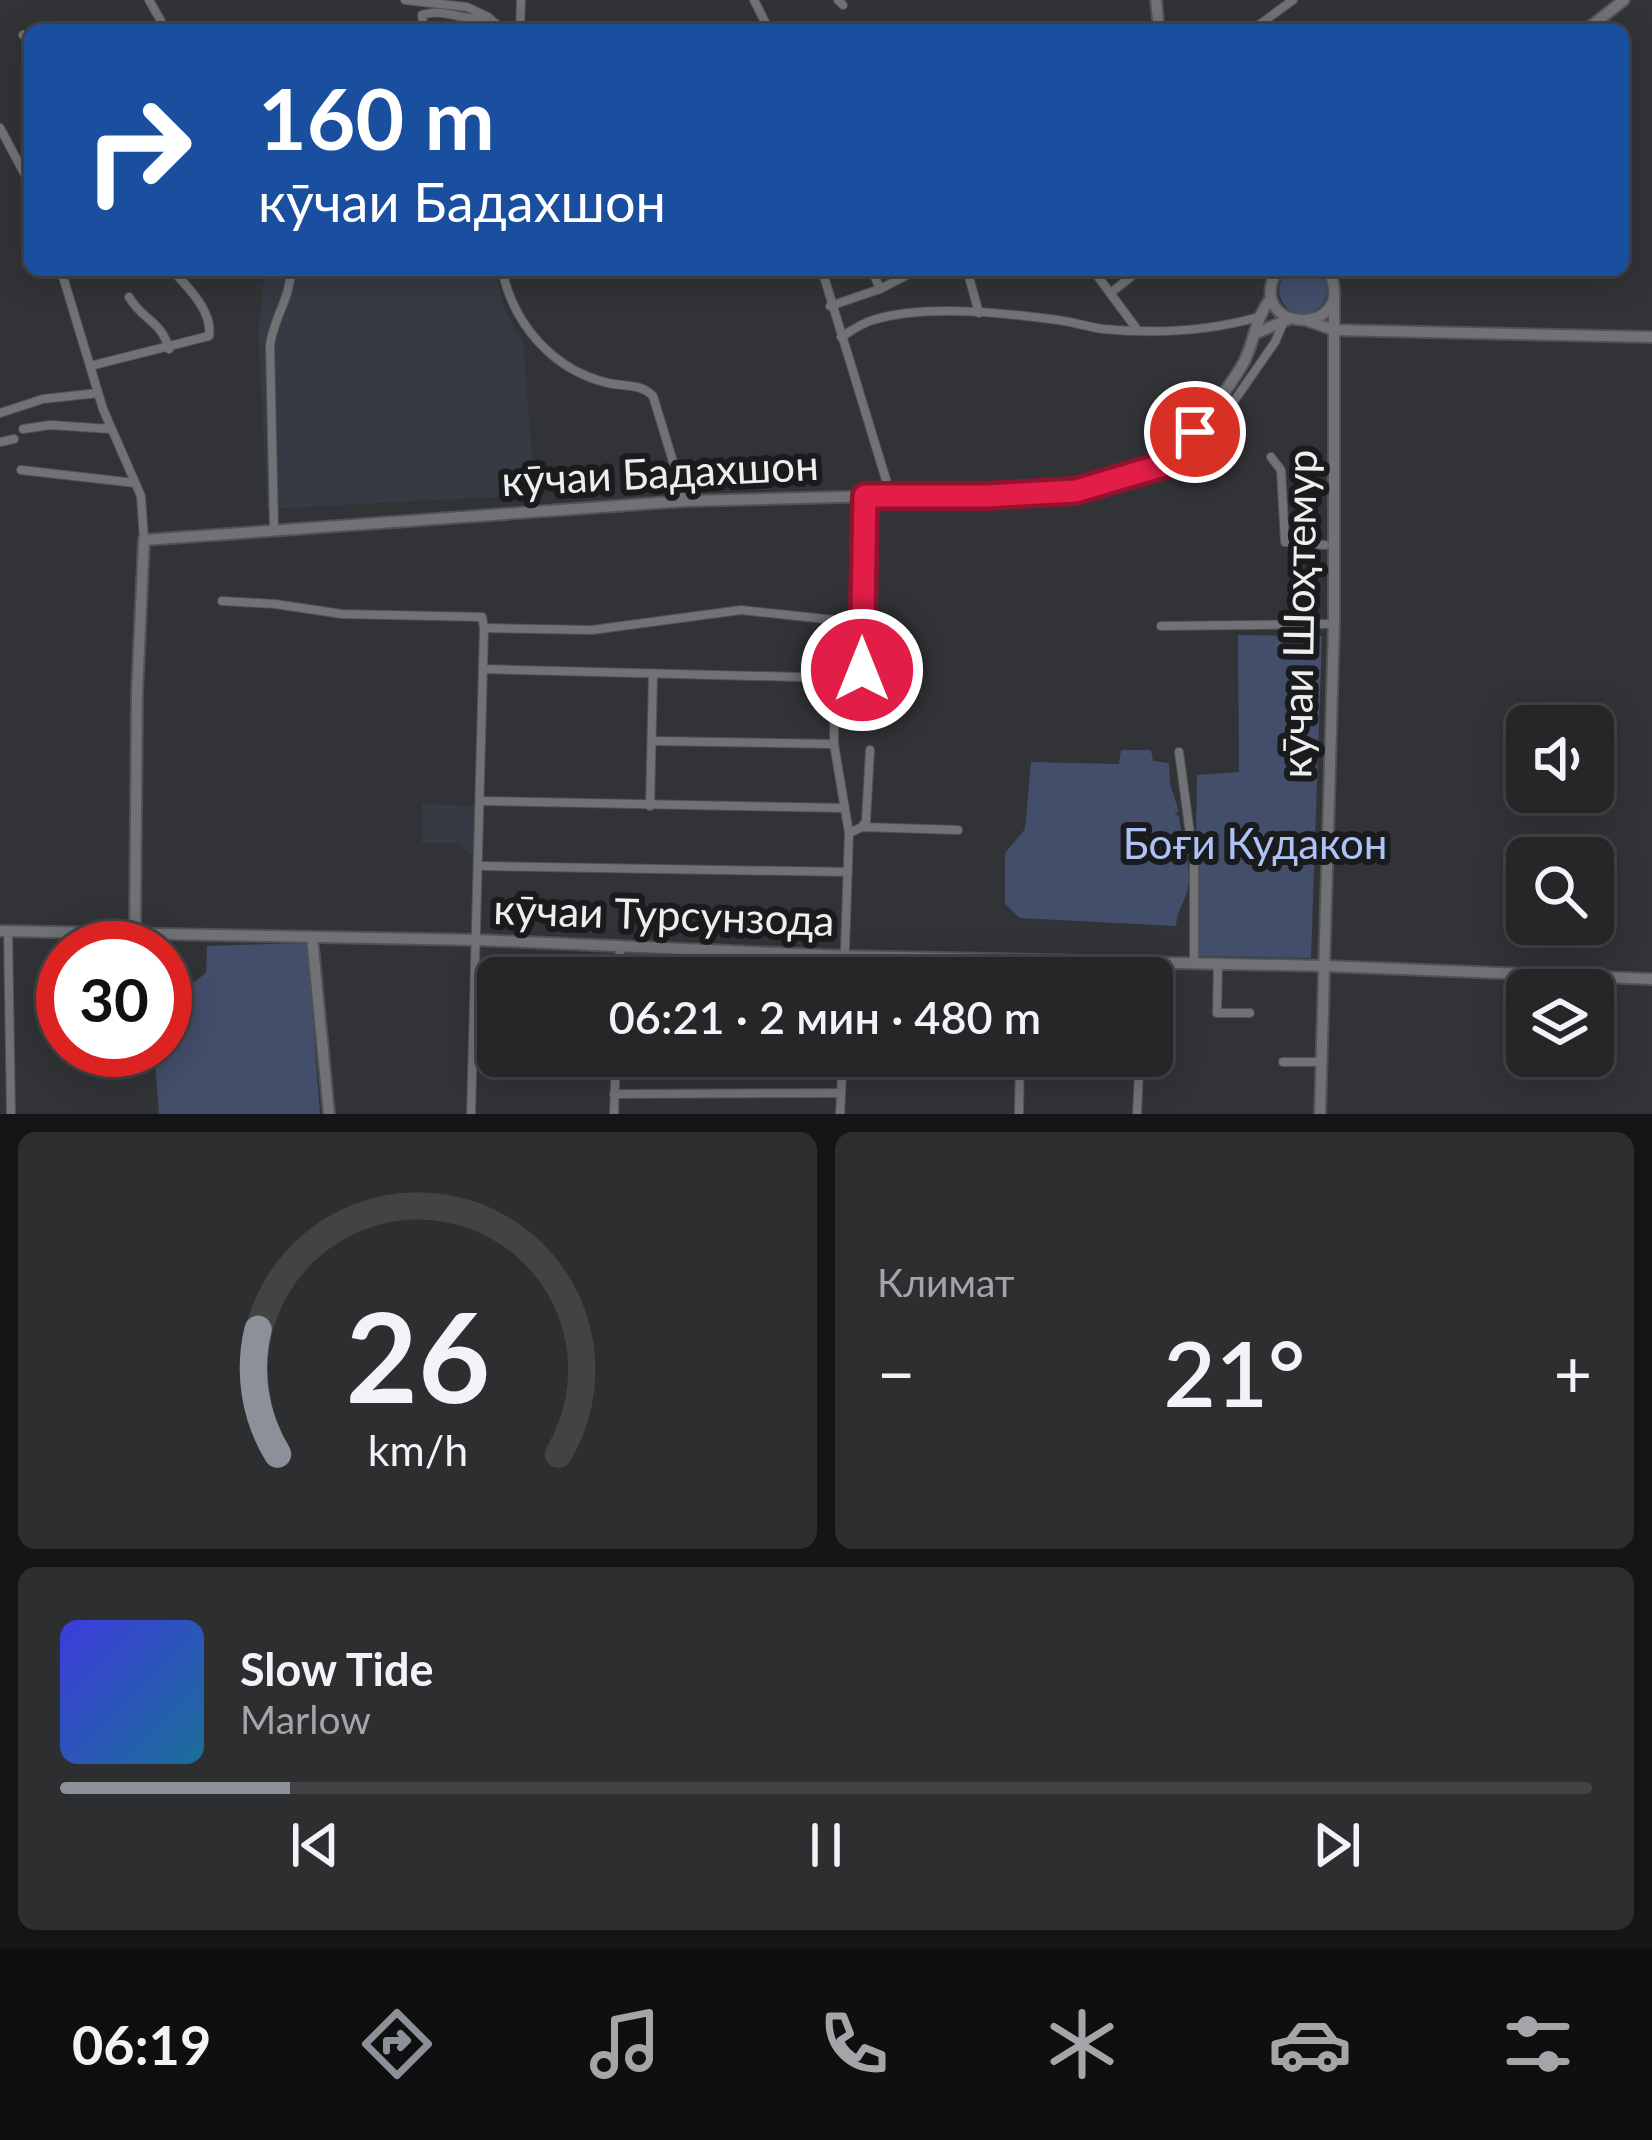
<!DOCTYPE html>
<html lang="ru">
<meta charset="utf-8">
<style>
body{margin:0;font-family:Lato,sans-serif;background:#2d2e30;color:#f1f3f6;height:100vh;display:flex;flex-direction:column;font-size:45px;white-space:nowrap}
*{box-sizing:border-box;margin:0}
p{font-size:39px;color:#a3a5a8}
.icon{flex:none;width:66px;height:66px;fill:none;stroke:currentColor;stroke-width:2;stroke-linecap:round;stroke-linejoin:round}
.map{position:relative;height:1114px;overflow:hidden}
.panel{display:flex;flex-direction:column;gap:18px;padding:18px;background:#141516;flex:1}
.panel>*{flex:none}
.banner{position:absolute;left:24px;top:24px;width:1605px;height:252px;border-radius:18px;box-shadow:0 6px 30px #0003,0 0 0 3px #424345;background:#1a4fa0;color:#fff;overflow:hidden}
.controls{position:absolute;left:1506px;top:705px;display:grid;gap:24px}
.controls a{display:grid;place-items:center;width:108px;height:108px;border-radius:18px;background:#252628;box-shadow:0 6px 30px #0003,0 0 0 3px #424345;font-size:60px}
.speed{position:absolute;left:36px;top:921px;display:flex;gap:24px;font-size:60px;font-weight:700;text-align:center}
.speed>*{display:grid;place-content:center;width:156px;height:156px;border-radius:50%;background:#252628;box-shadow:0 6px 30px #0003,0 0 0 3px #424345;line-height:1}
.speed .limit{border:18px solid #d22;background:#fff;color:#111}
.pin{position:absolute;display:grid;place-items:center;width:102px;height:102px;color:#fff;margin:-51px;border:6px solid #fff;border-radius:50%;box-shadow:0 3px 12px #0007}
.me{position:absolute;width:132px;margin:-66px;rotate:0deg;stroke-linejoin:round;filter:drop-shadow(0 0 9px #0008)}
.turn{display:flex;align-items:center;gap:42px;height:252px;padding:0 36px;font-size:54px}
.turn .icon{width:156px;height:156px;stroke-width:2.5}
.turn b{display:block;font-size:84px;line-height:102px}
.big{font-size:90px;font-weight:600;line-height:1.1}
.panel .card{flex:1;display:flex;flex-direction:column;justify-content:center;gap:18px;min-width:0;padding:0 42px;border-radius:18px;background:#2d2e30}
.panel .dial{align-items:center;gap:0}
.dial svg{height:312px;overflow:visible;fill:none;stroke:#424345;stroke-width:7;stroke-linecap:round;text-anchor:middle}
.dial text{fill:#f1f3f6;stroke:none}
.song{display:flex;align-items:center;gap:36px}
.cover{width:144px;height:144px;border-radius:18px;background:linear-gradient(135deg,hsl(240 70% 55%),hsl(200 70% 35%))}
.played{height:12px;border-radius:6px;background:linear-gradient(90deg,#8c9099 15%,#424345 15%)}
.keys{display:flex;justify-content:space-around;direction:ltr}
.heat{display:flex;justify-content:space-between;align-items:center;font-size:66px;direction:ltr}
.panel .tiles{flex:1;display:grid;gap:18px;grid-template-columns:1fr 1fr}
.card:last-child{grid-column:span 2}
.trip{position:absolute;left:477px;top:957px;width:696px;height:120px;border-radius:18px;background:#252628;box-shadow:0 6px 30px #0003,0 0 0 3px #424345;font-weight:600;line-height:120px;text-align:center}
.tabs{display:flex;height:192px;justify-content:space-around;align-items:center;background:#0f0f10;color:#a3a5a8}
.tabs .icon{width:84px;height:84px}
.tabs .selected{color:#8c9099}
.tabs b{font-size:54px;color:#f1f3f6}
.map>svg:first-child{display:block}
</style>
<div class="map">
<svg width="1652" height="1114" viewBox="0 0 1652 1114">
<rect width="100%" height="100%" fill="#313336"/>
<g fill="#363a43">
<path d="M265 270H496L504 310 523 341 535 495 267 509 258 334Z"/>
<path d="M422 804 474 806 475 858 458 843H422Z"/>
</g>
<g fill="#434e6b">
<circle cx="1303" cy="290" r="24"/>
<path d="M1238 635 1322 636 1311 958 1194 956 1197 775 1239 772Z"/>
<path d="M1121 750H1151L1153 761 1169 763 1170 784 1179 812 1174 813 1179 816C1181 839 1192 865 1188 887 1185 902 1177 910 1176 926L1020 918 1005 904V853L1025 829 1031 762 1119 764Z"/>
<path d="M307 943 320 1114H159L154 1050H165V1004L206 973 207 946Z"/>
</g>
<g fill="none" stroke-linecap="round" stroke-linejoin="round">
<g stroke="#505254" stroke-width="10">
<g id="street">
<path d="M149 0 166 30"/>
<path d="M405 0 467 7 488 17C465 23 443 7 422 15L423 24 439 30"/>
<path d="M754 0 769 30"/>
<path d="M838 0 843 5"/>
<path d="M488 17 503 30"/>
<path d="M520 30 521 0"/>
<path d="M1252 30 1293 0"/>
<path d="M23 35 30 40"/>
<path d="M0 128 30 184"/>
<path d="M61 270 103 409 141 496 144 540"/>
<path d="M502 270C514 325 553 370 608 383 625 387 640 383 653 396L685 501"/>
<path d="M822 270 891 496"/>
<path d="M967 270 979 313"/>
<path d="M1093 270 1136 328"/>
<path d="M880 289 917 270"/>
<path d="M1112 292 1139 270"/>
<path d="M129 297C143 321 161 320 169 349"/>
<path d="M830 306 880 289 872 270"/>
<path d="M841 337C851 331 862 323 873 320 925 304 1005 313 1058 320 1073 322 1088 327 1103 329 1155 334 1209 331 1259 317"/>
<path d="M90 366 209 336C213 312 188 287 172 270"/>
<path d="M0 413 43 399 98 393"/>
<path d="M23 429 50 425 111 429"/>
<path d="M0 442 14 439"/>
<path d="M1271 457 1281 470 1285 542 1325 545"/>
<path d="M1195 464 1206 426 1232 404 1275 342 1284 321"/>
<path d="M21 470 135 483"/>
<path d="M274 529 270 345C274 317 290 299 291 270"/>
<path d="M222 601 275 604 342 614 482 617 484 628"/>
<path d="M856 620 862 621 865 497"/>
<path d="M862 621V670"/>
<path d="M1161 626 1334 624"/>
<path d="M484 628 592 630 741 610 835 620 834 744 849 833 844 978"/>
<path d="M483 669 836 678"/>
<path d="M652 741 834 744"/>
<path d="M1179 752 1194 863V964"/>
<path d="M480 801 845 808"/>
<path d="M650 806 653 675"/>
<path d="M862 827 866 821 870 750"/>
<path d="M849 833 862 827 958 830"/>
<path d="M479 866 848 872"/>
<path d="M8 931 11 1114"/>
<path d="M1218 964 1217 1013H1250"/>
<path d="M618 978 620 947"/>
<path d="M1021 978 1022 961"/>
<path d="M1283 1062H1320"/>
<path d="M614 1094 841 1093"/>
<path d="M471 1114 484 628"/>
<path d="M614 1114 616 1056"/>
<path d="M840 1114 843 1056"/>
<path d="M1019 1114 1020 1056"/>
<path d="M1137 1114 1139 1071"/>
</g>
</g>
<g stroke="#505254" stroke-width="14">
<g id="secondary">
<path d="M1156 0 1159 30"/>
<path d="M1586 30 1624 0"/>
<path d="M1277 270C1242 335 1362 338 1328 270"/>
<path d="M1308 321 1334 330 1652 337"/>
<path d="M1254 334 1289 319"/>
<path d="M0 931 478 940 845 956 1325 966 1652 979"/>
<path d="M135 934 137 693 144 540 685 501 1076 491 1184 459C1199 422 1226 395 1245 360 1255 338 1256 317 1271 298"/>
<path d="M312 937 329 1114"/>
<path d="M1320 1114 1334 624V297"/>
</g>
</g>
<use href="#street" stroke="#707275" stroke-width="8"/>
<use href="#secondary" stroke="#707275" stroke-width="10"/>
</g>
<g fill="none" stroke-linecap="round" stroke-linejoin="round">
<g stroke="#92132f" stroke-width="30">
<path id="route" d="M862 670 865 496H986L1076 491 1184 459 1195 432"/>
</g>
<use href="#route" stroke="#e11d48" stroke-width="21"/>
</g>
<g text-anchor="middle" stroke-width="12" stroke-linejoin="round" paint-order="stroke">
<g font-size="42" fill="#edeef0" stroke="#1a1b1c">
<text transform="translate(660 473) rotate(-3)" y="15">кӯчаи Бадахшон</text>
<text transform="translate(1299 614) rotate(-89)" y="15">кӯчаи Шоҳтемур</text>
<text transform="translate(664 915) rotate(2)" y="15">кӯчаи Турсунзода</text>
</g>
<g font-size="42" fill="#aec2f6" stroke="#1a1b1c">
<text x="1255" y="859">Боғи Кудакон</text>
</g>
</g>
</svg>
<div class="controls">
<a><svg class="icon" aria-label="sound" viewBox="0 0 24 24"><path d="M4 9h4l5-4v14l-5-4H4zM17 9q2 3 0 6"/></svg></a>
<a><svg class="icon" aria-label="search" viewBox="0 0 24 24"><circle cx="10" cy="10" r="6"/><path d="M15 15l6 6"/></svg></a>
<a><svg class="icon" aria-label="layers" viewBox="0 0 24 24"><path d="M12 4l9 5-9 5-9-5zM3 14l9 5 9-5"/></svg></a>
</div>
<div class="speed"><div class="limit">30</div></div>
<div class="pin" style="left:1195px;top:432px;background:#d93025"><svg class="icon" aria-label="arrive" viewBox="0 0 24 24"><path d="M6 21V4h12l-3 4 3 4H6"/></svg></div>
<svg class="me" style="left:862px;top:670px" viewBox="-20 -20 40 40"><circle r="17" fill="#e11d48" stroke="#fff" stroke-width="3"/><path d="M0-11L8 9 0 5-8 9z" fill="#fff"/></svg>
<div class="trip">06:21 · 2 мин · 480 m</div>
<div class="banner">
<div class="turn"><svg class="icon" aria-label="right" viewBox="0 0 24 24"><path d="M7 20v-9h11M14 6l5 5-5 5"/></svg><div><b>160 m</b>кӯчаи Бадахшон</div></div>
</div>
</div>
<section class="panel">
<div class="tiles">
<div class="card dial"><svg viewBox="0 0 100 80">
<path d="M14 69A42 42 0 1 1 86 69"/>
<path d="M14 69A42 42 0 0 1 9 37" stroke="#8c9099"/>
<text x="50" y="56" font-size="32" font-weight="700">26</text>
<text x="50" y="72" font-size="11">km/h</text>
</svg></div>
<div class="card"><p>Климат</p>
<div class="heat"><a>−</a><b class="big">21°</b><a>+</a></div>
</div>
<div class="card">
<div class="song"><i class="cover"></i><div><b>Slow Tide</b><p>Marlow</p></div></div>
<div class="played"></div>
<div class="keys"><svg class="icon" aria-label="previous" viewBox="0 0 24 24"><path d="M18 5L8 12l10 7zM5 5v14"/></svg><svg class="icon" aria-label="pause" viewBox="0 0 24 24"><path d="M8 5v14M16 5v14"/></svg><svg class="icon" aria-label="next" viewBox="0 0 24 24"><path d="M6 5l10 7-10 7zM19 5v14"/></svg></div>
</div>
</div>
</section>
<nav class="tabs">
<b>06:19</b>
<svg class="icon selected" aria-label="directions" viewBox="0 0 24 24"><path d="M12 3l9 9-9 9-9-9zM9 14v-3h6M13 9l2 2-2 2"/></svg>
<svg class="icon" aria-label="music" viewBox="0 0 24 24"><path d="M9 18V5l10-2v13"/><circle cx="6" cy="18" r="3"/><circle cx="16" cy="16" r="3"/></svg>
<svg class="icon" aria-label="phone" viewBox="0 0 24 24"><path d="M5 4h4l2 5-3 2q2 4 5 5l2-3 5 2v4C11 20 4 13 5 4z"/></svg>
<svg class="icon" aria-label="climate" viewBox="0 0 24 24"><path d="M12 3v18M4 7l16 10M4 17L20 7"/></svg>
<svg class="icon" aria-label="car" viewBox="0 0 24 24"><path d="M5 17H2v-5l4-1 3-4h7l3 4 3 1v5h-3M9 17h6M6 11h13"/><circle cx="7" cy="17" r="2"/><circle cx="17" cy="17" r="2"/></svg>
<svg class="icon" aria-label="filters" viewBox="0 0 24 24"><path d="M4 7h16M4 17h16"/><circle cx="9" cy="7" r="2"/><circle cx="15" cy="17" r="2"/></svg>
</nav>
